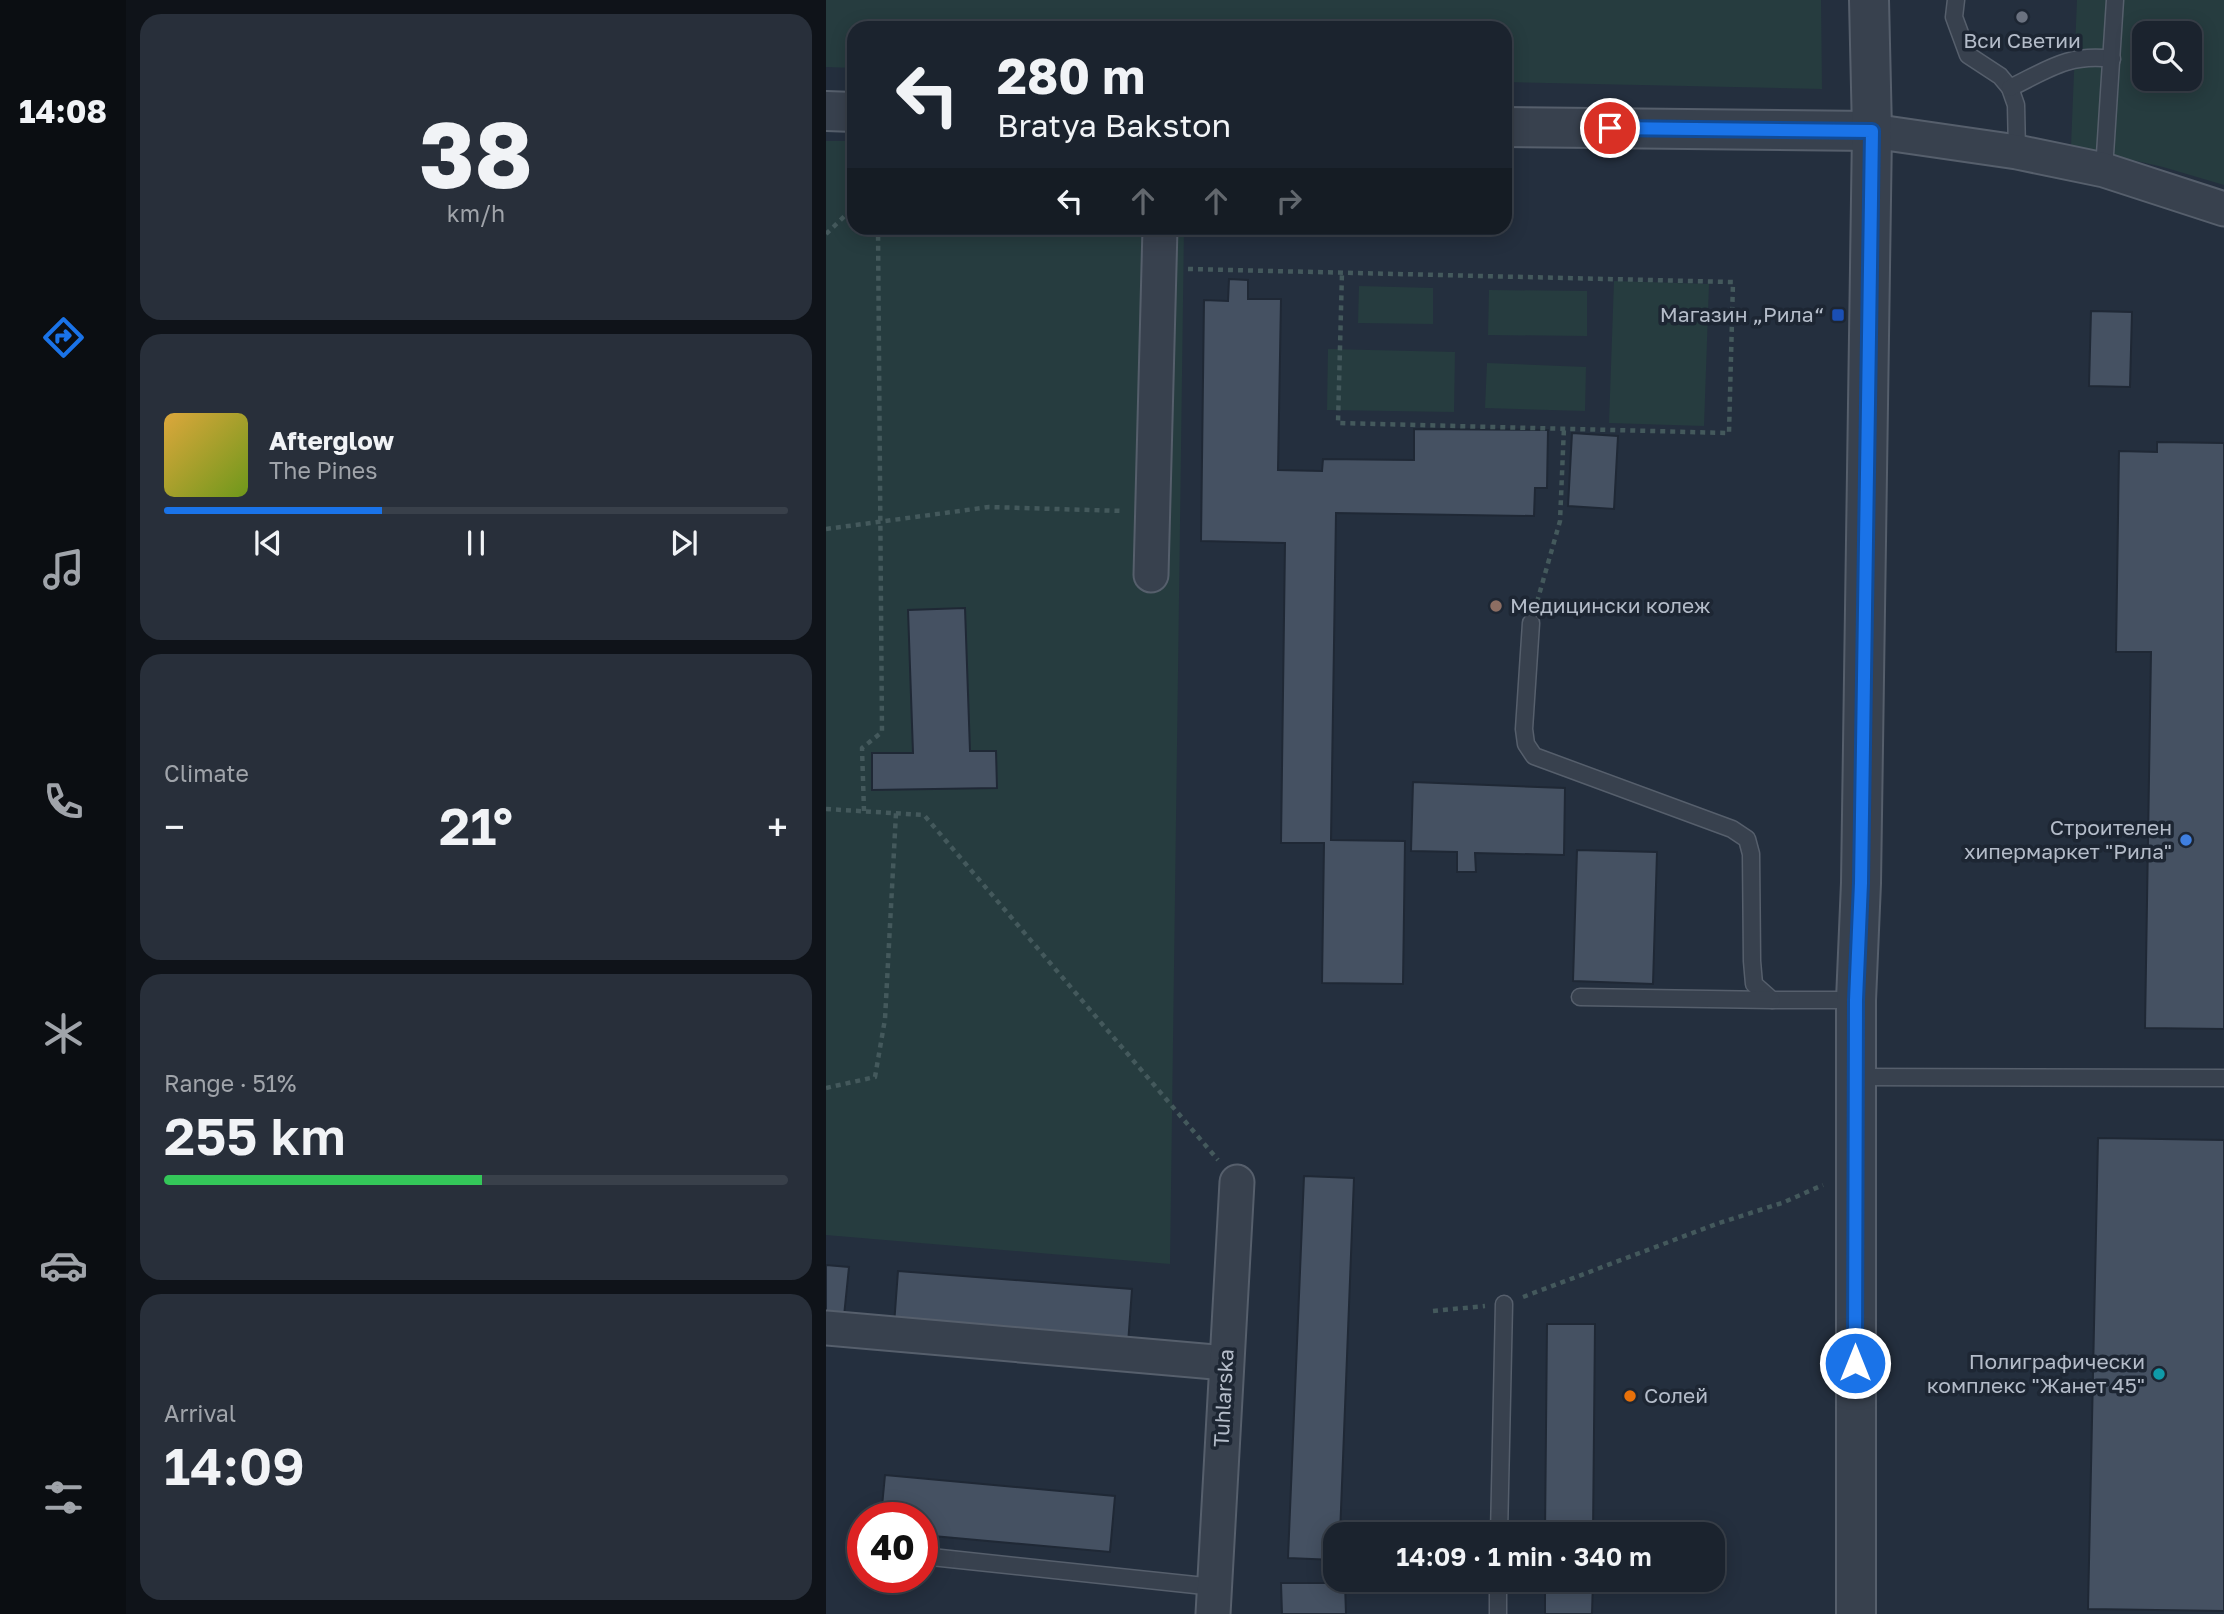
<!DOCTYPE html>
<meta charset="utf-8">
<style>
body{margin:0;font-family:"Golos Text",sans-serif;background:#282f3a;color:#f1f3f6;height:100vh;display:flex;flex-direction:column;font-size:26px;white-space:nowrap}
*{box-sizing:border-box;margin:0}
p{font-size:23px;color:#a0a4aa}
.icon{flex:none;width:38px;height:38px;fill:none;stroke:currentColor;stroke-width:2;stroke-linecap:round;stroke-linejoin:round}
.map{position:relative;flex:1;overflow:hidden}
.panel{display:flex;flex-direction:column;gap:14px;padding:14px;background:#0f1319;width:700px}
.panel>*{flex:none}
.banner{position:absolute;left:21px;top:21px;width:665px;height:214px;border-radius:21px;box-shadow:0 4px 18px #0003,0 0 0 2px #39404a;background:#1b232e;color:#f1f3f6;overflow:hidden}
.buttons{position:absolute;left:1306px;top:21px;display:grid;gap:14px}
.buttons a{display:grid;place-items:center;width:70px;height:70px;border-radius:14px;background:#1b232e;box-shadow:0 4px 18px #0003,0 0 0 2px #39404a;font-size:35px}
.speed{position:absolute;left:21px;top:1502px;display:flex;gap:14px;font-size:35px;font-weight:700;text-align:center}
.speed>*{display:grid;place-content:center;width:91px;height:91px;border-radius:50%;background:#1b232e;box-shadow:0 4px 18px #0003,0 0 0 2px #39404a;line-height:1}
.speed .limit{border:10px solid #d22;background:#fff;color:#111}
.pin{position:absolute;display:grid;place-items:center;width:60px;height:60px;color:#fff;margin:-30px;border:4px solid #fff;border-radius:50%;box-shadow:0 2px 7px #0007}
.me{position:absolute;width:77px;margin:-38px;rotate:0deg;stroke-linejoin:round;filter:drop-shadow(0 0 5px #0008)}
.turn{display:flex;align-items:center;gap:24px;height:147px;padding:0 35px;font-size:32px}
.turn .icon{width:91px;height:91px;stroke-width:2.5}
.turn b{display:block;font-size:49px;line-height:60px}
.lanes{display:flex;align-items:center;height:66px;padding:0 35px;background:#0003;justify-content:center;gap:35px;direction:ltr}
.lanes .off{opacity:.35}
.big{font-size:52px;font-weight:600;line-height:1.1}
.panel .widget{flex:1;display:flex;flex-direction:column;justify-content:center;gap:10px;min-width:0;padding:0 24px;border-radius:21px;background:#282f3a}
.panel .dial{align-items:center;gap:0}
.dial b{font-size:91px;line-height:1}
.song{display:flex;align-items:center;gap:21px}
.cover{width:84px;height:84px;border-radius:10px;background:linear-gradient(135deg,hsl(40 70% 55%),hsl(80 70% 35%))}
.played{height:7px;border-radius:4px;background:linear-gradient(90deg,#1a73e8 35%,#39404a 35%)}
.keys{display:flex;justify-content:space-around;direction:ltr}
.heat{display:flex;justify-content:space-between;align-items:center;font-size:38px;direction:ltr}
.charge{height:10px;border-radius:5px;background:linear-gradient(90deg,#34c759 51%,#39404a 0)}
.trip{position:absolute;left:497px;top:1522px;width:402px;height:70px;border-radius:21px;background:#1b232e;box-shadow:0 4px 18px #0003,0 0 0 2px #39404a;font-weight:600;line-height:70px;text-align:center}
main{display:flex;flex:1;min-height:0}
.menu{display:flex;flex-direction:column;width:126px;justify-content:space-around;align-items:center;background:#0b0e12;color:#a0a4aa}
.menu .icon{width:49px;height:49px}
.menu .active{color:#1a73e8}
.menu b{font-size:32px;color:#f1f3f6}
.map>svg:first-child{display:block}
</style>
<main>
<nav class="menu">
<b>14:08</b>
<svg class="icon active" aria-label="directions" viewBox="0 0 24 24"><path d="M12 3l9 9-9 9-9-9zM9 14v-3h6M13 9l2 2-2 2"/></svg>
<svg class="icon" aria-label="music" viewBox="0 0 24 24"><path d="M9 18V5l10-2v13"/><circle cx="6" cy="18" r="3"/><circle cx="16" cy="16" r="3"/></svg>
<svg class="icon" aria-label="phone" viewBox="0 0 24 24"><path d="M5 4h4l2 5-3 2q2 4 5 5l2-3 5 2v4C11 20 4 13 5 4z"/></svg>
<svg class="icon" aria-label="climate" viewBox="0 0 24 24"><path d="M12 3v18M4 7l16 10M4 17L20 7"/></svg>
<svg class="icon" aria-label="car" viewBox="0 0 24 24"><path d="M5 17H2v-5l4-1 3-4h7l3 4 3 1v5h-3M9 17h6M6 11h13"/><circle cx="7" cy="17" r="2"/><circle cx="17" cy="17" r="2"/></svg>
<svg class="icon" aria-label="filters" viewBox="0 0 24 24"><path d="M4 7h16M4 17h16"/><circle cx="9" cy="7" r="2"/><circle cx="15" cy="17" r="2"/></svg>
</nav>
<section class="panel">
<div class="widget dial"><b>38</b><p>km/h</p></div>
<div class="widget">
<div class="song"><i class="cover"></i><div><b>Afterglow</b><p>The Pines</p></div></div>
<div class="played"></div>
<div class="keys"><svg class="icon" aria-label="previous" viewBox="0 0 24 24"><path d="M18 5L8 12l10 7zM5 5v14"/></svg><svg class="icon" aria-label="pause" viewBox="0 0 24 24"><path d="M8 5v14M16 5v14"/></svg><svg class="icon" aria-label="next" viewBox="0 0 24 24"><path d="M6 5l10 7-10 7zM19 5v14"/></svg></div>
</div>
<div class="widget"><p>Climate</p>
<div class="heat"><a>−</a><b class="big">21°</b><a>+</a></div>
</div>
<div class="widget"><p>Range · 51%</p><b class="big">255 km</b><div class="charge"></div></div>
<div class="widget"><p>Arrival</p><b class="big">14:09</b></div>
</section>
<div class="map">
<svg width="1398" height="1614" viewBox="0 0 1398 1614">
<rect width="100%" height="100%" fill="#242f3e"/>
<g fill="#263c3f" fill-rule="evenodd">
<path d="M0 0H995L996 89 679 82V28H28V68L0 67Z"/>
<path d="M1251 0H1398V185L1337 167 1245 146ZM1318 33H1363V79H1318Z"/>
<path d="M0 141H28V228H358L344 1264 0 1235Z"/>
<path d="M788 281 883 284 878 426 783 423Z"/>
<path d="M533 286 607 288V324L532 323Z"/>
<path d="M663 290 761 291V336L662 335Z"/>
<path d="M502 349 629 352 628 412 501 410Z"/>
<path d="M661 363 760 367 759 411 659 408Z"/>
</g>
<g fill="#455162" stroke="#1f2835" stroke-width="2">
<path d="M403 279 422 280V299H455L452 470 496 471 497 459 588 460V429L722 430 721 488H709L708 516 510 513 505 840 579 841 577 984 496 983 498 843H455L459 543 375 541 378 300 402 301Z"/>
<path d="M1265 311 1306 312 1304 387 1263 386Z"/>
<path d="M746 433 792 436 788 509 742 506Z"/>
<path d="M1331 442 1398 443V1029L1319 1028 1325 652H1290L1293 451 1331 452Z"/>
<path d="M139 608 144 751H170L171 788 46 790V753H87L82 610Z"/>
<path d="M587 782 739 788 738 855 649 853 650 872H631V852L585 851Z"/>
<path d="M751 850 831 852 827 984 747 981Z"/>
<path d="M1272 1138 1398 1140V1611L1262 1609Z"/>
<path d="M478 1176 528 1178 514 1535H509V1560L462 1558Z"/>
<path d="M0 1265 23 1267 18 1316 0 1314Z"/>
<path d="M72 1271 306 1289 302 1344 68 1325Z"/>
<path d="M721 1324H769L767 1535H719Z"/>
<path d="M59 1475 289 1496 284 1552 96 1535V1517H55Z"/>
<path d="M719 1580H767L766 1614H719Z"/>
<path d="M455 1583H519L520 1614H456Z"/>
</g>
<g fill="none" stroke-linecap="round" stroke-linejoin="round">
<g stroke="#565f6c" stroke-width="19">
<g id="service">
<path d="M1130 0 1128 17 1142 55 1174 76 1184 88 1190 105 1191 152"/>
<path d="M1184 88C1221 70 1243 53 1286 59"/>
<path d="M1278 170 1289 0"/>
<path d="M705 623 698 729 700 744 708 756 906 829 921 839 925 854 926 961 928 984 946 1000H1030"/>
<path d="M754 997 946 1000"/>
<path d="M1030 1077 1398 1078"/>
<path d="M673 1535 678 1304"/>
<path d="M96 1556 388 1587"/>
<path d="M672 1614V1580"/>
</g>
</g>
<g stroke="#565f6c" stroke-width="37">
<g id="minor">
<path d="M1046 131 1191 152 1278 170 1398 209"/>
<path d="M325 575 334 228"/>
<path d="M0 1328 400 1363"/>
<path d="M387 1614 411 1182"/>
</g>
</g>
<g stroke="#565f6c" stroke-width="42">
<g id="tertiary">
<path d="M0 111 28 112"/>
<path d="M679 127 1046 131"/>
<path d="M1030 1614V1000L1035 883 1046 131 1043 0"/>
</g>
</g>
<g stroke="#44595c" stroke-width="4.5" stroke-dasharray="5 5" stroke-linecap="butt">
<path d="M0 234 28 207"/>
<path d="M362 269 907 282 903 433 512 423 516 272"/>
<path d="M0 529 163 507 298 511"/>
<path d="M711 602 734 521 738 427"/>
<path d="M0 809 98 815 392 1160"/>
<path d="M38 811 36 748 56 732 52 228"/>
<path d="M0 1088 49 1077 59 1019 70 813"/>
<path d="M697 1297 893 1223 956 1203 997 1185"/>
<path d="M607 1311 659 1306"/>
</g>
<use href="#service" stroke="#38414e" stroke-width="16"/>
<use href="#minor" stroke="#38414e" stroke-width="33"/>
<use href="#tertiary" stroke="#38414e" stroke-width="38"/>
</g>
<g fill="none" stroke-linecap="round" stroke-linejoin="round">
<g stroke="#114b97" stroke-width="18">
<path id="route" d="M784 128 1046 131 1035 883 1030 1000 1029 1363"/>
</g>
<use href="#route" stroke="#1a73e8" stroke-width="12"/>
</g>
<circle fill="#6b7280" stroke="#1d2633" stroke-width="2.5" cx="1196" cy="17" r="7"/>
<rect fill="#1a4fb4" stroke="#1d2633" stroke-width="2.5" x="1005" y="308" width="14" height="14" rx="3.5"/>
<circle fill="#8d6e63" stroke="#1d2633" stroke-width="2.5" cx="670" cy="606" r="7"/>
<circle fill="#3f7fe0" stroke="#1d2633" stroke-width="2.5" cx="1360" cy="840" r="7"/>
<circle fill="#0f9aa8" stroke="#1d2633" stroke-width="2.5" cx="1333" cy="1374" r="7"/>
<circle fill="#e8710a" stroke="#1d2633" stroke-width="2.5" cx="804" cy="1396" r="7"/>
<g text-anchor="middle" stroke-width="7" stroke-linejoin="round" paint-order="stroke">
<g font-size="21" fill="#b4bcc9" stroke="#1d2633" text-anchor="end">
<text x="1196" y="48" text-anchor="middle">Вси Светии</text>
<text x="998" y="322">Магазин „Рила“</text>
<text x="684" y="613" text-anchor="start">Медицински колеж</text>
<text x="1346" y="835">Строителен<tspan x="1346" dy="24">хипермаркет "Рила"</tspan></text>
<text x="1319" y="1369">Полиграфически<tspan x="1319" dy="24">комплекс "Жанет 45"</tspan></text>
<text x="818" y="1403" text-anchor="start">Солей</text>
</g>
<g font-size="21" fill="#b4bcc9" stroke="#1d2633">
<text transform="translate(398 1398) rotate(-87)" y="7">Tuhlarska</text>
</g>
</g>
</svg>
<div class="buttons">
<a><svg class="icon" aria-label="search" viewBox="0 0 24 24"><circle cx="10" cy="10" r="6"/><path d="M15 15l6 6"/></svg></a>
</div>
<div class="speed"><div class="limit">40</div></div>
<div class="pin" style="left:784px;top:128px;background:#d93025"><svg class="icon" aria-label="arrive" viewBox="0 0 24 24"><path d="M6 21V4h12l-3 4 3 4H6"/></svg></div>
<svg class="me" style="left:1029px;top:1363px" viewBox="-20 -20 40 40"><circle r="17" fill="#1a73e8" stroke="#fff" stroke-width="3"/><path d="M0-11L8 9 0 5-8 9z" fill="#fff"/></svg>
<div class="trip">14:09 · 1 min · 340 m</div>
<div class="banner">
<div class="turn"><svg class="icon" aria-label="left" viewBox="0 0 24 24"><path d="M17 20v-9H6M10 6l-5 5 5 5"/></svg><div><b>280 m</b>Bratya Bakston</div></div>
<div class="lanes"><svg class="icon" aria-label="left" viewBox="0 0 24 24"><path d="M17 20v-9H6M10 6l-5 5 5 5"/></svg><svg class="icon off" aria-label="ahead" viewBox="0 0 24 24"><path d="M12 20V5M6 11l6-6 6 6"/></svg><svg class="icon off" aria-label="ahead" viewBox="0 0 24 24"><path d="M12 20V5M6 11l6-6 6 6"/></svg><svg class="icon off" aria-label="right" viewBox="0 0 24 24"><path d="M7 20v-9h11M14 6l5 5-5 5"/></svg></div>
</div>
</div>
</main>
